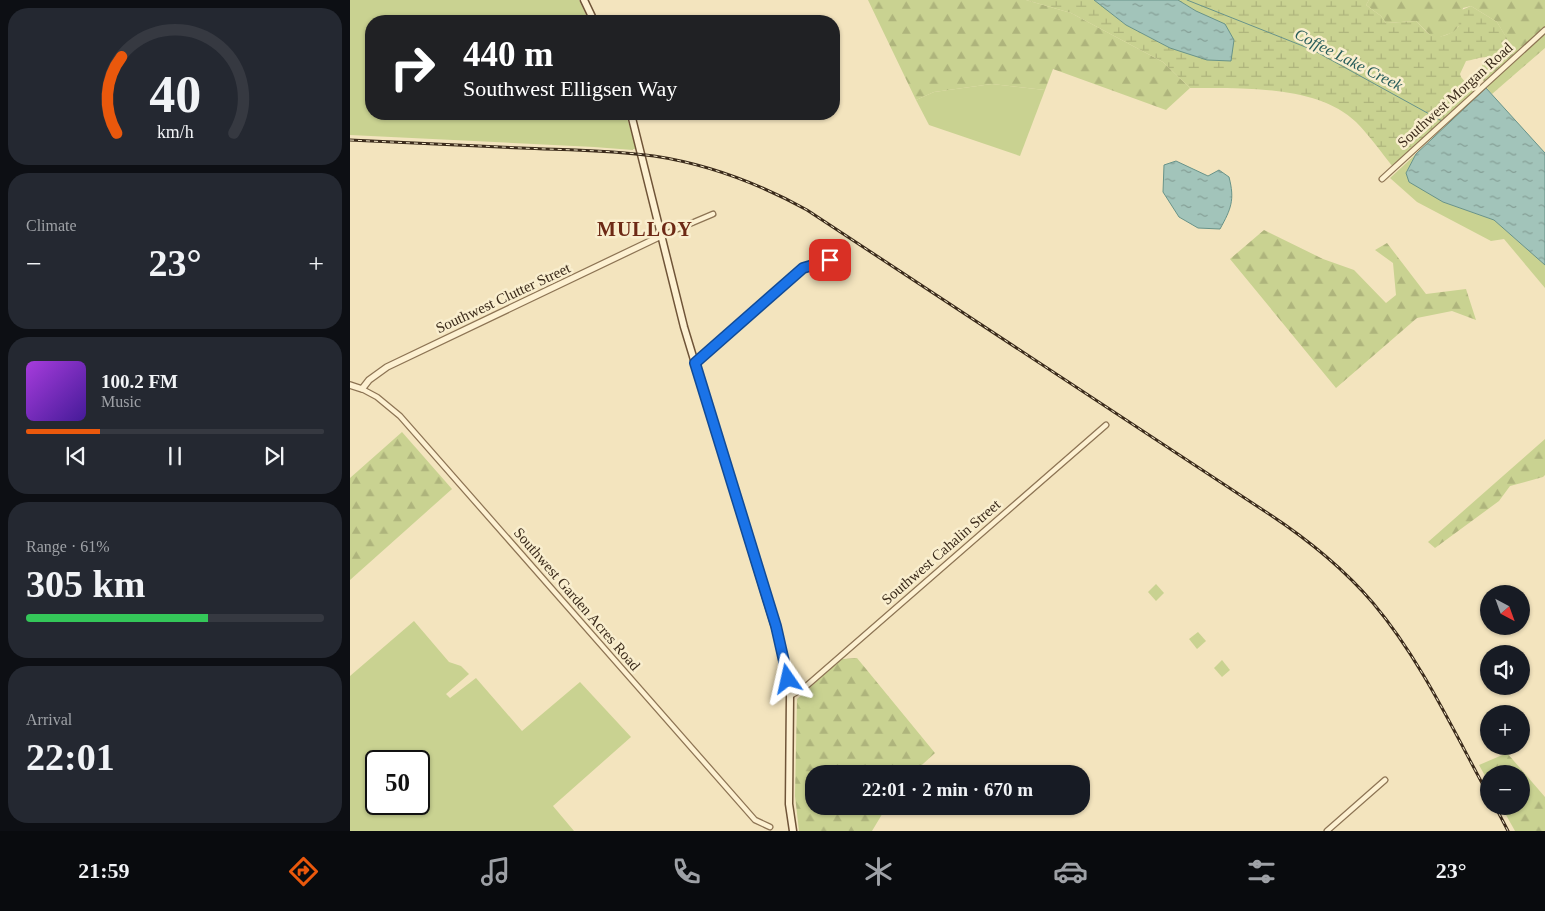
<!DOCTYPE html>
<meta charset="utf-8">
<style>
body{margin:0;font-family:"Times New Roman",serif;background:#242831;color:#f1f3f6;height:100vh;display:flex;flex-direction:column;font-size:19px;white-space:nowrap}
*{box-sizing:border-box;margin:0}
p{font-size:16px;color:#9ea1a6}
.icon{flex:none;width:28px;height:28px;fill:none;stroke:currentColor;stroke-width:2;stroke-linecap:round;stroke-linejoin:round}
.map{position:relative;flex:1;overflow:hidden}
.drawer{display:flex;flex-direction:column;gap:8px;padding:8px;background:#0d0f14;width:350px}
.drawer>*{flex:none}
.guide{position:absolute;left:15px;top:15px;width:475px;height:105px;border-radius:20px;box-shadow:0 1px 4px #0004;background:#202124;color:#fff;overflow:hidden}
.needle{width:32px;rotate:139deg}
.fabs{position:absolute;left:1130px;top:585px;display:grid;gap:10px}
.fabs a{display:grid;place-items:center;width:50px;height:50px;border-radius:50%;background:#171b24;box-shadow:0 1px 4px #0004;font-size:25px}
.speed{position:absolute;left:15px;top:750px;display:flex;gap:10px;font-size:25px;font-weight:700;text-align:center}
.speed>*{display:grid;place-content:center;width:65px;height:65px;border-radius:50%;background:#171b24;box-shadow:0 1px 4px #0004;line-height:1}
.speed .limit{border:2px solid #111;border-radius:8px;background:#fff;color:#111}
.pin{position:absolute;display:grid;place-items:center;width:42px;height:42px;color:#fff;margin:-21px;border-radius:10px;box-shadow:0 2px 8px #0006}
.me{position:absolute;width:55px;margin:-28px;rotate:349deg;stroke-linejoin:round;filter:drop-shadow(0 0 4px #0008)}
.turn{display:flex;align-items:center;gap:18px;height:105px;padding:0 15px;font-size:22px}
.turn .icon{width:65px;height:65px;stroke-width:2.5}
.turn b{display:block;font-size:35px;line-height:42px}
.big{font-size:38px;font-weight:700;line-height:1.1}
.drawer .widget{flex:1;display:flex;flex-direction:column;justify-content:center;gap:8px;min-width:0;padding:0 18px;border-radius:20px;background:#242831}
.drawer .dial{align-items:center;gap:0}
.dial svg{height:130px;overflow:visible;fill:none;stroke:#363941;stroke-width:7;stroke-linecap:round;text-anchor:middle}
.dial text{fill:#f1f3f6;stroke:none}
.song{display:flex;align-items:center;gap:15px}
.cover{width:60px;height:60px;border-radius:8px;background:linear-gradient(135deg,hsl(280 70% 55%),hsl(260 70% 35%))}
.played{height:5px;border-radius:2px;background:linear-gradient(90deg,#ea580c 25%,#363941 25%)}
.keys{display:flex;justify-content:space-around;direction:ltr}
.heat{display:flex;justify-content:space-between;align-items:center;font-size:28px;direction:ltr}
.charge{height:8px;border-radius:4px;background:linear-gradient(90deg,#34c759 61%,#363941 0)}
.trip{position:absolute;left:455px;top:765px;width:285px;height:50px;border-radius:20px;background:#171b24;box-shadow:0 1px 4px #0004;font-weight:700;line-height:50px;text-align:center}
.menu{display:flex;height:80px;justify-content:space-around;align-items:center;background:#090b0e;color:#9ea1a6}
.menu .icon{width:35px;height:35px}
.menu .active{color:#ea580c}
.menu b{font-size:22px;color:#f1f3f6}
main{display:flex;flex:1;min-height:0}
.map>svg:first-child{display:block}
</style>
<main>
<section class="drawer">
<div class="widget dial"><svg viewBox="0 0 100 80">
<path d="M14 69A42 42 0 1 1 86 69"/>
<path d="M14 69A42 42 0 0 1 17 22" stroke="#ea580c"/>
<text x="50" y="56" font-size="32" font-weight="700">40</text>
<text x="50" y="72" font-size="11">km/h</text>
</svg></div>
<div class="widget"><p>Climate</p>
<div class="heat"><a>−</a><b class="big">23°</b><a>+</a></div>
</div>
<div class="widget">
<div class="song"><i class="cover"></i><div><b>100.2 FM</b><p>Music</p></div></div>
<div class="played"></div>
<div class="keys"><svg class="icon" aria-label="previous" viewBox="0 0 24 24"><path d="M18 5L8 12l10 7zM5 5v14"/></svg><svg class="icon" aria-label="pause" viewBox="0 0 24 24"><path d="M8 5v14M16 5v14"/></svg><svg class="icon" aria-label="next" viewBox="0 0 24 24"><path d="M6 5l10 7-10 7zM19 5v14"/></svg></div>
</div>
<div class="widget"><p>Range · 61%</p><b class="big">305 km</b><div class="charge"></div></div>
<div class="widget"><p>Arrival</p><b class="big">22:01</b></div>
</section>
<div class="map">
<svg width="1195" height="831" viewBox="0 0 1195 831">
<defs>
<pattern id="forest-firs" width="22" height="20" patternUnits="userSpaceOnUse" patternTransform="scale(1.25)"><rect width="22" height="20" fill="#c9d291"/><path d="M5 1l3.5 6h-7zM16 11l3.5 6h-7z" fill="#aeb47c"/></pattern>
<pattern id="wetland-marsh" width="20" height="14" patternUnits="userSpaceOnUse" patternTransform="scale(1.25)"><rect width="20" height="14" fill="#c9d291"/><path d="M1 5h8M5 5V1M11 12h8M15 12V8" fill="none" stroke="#aeb47c"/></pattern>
<pattern id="water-ripples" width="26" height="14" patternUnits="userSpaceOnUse" patternTransform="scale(1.25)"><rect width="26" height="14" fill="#a2c4ba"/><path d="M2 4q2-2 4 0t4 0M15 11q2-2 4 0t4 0" fill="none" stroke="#859f96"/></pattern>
</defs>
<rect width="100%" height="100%" fill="#f3e4be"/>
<g fill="#c9d291" fill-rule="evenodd">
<path d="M0 0H229L239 21H21V114H276L286 149H283V150L244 147 0 135Z"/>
<path d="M642 84 695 90 670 156 579 125 566 100 584 92Z"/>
<path d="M1066 154 1056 173 1093 202 1144 220 1195 265V288L1154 239 1141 241 1067 202 1040 178Z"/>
<path d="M806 584 814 593 806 601 798 592Z"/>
<path d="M64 621 99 662 111 666 119 674 96 694 100 698 126 678 172 731 230 682 281 737 203 806 224 831H0V676ZM26 761H69V804H26Z"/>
<path d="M848 632 856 641 847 649 839 639Z"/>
<path d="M872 660 880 670 872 677 864 668Z"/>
</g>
<g fill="url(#forest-firs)">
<path d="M518 0H676L721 13 813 62 840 88 816 110 703 69 695 90 642 84 584 92 566 100Z"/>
<path d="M1019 0H1195V48L1142 94C1132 84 1127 67 1137 57L1150 61 1164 51 1147 22 1121 6 1113 8 1109 26 1104 32 1087 38 1080 35 1066 21 1036 23 1031 16 1016 5Z"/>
<path d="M914 230 973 259 1004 270 1036 303 1046 295 1043 263 1025 250 1037 243 1076 294 1116 289 1126 320 1102 311 1067 318 986 388 880 259Z"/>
<path d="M52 432 102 489 0 580V478Z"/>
<path d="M1195 439V475L1193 477 1160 486 1149 501 1085 548 1078 542Z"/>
<path d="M507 658 585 753 562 774H464V806H537L522 831H449L445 796 447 699 492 659Z"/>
<path d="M1157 753 1195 797V831H1165L1151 806H1171V774H1139V783L1129 765Z"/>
</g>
<path fill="url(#wetland-marsh)" d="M676 0H744L776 25 820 48 846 11 828 0H1019L1016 5 1031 16 1036 23 1066 21C1077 32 1080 40 1096 35 1103 32 1105 31 1109 26L1107 12 1121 6 1147 22 1164 50C1153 66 1151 57 1136 57 1130 57 1123 60 1116 61L1110 74 1111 77 1124 93 1043 167C1031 152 1019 135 1006 122 968 85 891 88 840 88L813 62 721 13Z"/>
<g fill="url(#water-ripples)" stroke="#689389">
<path d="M744 0H828L846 11 875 24 884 40 881 61 857 60 820 48 776 25Z"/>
<path d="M1136 88 1195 153V265L1144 220 1093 202 1059 182 1056 173 1066 154Z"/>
<path d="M826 161 858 176 869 170 879 177C885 200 881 209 870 229L848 228 829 217 813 192 814 165Z"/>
</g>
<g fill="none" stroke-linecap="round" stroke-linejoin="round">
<path stroke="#689389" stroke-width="1" d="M837 0 963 50 1092 121"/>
<g stroke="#8d7454" stroke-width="7">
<g id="minor">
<path d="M1032 179 1195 30"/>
<path d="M311 236 363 214"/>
<path d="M345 363 453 269 480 259 493 265"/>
<path d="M12 389 27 397 50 416 405 820 420 827"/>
<path d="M440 696 454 688 756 425"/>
<path d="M977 831 1035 780"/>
</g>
</g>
<g stroke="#8d7454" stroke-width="8">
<path id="tertiary" d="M0 385 12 389 19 380 37 367 311 236"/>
</g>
<g stroke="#6f5438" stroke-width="9">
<g id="secondary">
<path d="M234 0 244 21"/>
<path d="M281 114 334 327 433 653 440 696 439 804 443 831"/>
</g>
</g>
<use href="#minor" stroke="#fdf1d2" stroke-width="4.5"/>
<use href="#tertiary" stroke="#fdf1d2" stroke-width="5.5"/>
<use href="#secondary" stroke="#fdf1d2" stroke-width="6"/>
<g stroke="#3b2b1b" stroke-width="3">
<g id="rail">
<path d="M0 140C57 143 114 145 171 148 215 150 260 150 304 156 357 164 410 184 457 210L919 514C957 539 993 568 1023 603 1071 660 1103 730 1139 796"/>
<path d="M1145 806 1158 831"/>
</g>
</g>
<use href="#rail" stroke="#f9eece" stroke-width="1" stroke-dasharray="4" stroke-linecap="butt"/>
</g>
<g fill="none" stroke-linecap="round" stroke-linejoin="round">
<g stroke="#114b97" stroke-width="12">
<path id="route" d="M438 679 426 626 345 363 453 268 480 260"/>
</g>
<use href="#route" stroke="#1a73e8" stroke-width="9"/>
</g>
<g text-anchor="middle" stroke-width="5" stroke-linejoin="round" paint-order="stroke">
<g font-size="15" fill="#3b2b1b" stroke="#f9eece">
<text transform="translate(1105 95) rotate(-42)" y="5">Southwest Morgan Road</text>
<text transform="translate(153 298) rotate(-25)" y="5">Southwest Clutter Street</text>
<text transform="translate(591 552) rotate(-41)" y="5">Southwest Cahalin Street</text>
<text transform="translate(227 599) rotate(49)" y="5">Southwest Garden Acres Road</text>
</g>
<g font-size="16" font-style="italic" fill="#285d5a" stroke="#f9eece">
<text transform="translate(999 59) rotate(27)" y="6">Coffee Lake Creek</text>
</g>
<g font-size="20" font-weight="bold" letter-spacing="1" fill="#6d2915" stroke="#f9eece">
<text x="295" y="236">MULLOY</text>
</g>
</g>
</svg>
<div class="fabs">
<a><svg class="needle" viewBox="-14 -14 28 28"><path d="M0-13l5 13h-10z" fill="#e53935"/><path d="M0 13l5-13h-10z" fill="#9ea1a6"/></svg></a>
<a><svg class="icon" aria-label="sound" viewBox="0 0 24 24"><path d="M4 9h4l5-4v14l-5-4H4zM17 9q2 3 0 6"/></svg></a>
<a>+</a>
<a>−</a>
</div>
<div class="speed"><div class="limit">50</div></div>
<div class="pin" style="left:480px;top:260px;background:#d93025"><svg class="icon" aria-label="arrive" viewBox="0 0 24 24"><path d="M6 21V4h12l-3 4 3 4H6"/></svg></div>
<svg class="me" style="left:438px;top:679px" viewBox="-20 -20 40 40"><path d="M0-17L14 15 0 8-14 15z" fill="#1a73e8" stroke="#fff" stroke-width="4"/></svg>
<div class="trip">22:01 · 2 min · 670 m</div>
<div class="guide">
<div class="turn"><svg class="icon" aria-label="right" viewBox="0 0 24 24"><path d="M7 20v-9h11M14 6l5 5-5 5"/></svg><div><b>440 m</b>Southwest Elligsen Way</div></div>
</div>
</div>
</main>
<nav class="menu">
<b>21:59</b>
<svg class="icon active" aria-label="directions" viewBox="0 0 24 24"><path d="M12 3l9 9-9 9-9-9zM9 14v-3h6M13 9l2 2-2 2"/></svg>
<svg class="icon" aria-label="music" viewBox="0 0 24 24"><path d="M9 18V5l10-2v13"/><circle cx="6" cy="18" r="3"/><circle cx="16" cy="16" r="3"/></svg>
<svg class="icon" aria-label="phone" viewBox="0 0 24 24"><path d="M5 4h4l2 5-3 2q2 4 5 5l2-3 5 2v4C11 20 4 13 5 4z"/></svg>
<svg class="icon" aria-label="climate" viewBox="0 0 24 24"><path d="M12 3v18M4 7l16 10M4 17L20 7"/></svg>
<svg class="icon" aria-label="car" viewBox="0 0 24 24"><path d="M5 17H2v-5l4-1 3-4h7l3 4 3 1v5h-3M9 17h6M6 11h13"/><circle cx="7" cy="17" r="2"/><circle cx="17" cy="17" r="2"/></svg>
<svg class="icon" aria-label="filters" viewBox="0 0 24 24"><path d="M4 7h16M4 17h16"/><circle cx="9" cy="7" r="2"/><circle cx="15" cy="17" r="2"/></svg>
<b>23°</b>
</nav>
